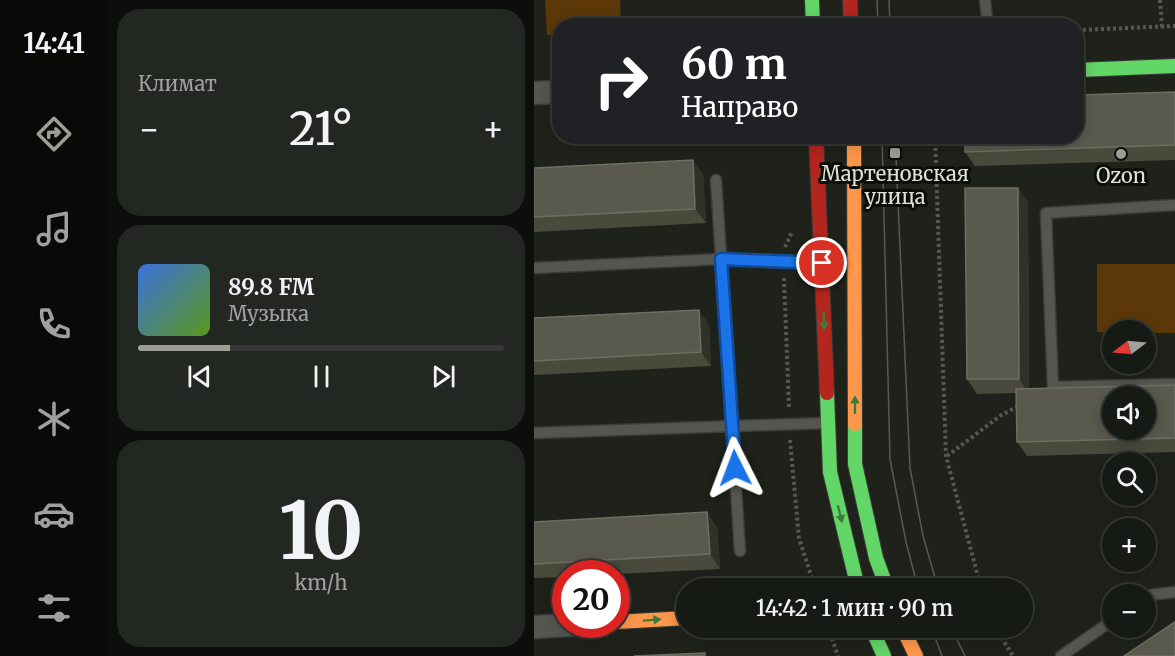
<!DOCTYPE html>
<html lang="ru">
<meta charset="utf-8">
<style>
body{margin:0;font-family:Merriweather,serif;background:#232722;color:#f1f3f6;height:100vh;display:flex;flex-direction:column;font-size:22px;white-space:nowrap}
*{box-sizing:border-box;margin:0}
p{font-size:20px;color:#9ea1a0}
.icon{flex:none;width:33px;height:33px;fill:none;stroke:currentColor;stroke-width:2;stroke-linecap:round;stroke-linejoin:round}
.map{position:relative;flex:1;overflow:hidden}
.side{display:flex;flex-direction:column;gap:9px;padding:9px;background:#0c0e0b;width:426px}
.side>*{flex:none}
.top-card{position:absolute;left:18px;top:18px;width:532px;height:126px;border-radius:24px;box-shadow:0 3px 15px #0003,0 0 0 2px #353834;background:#202124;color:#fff;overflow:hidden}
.needle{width:39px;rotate:254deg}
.buttons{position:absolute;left:568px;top:320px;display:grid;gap:12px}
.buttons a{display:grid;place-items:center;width:54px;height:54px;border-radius:50%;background:#161a14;box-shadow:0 3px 15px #0003,0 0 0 2px #353834;font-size:30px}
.speed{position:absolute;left:18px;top:560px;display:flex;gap:12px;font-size:30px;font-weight:700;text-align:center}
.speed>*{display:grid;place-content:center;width:78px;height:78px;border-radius:50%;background:#161a14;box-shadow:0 3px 15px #0003,0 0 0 2px #353834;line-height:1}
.speed .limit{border:9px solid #d22;background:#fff;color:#111}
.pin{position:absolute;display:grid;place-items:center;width:51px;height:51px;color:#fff;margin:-26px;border:3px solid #fff;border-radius:50%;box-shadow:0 2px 6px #0007}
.me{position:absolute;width:66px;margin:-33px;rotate:357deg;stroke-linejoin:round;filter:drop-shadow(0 0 4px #0008)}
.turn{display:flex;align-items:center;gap:21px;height:126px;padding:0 30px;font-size:27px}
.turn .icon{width:78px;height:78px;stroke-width:2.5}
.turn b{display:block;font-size:42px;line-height:51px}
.big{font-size:45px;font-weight:600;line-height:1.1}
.side .card{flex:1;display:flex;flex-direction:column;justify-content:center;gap:9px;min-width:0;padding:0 21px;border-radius:24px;background:#232722}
.side .dial{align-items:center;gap:0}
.dial b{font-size:78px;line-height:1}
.song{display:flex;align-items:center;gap:18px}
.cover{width:72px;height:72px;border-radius:9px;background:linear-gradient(135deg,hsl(220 70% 55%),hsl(90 70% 35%))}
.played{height:6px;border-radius:3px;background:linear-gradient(90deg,#9b9f96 25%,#353834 25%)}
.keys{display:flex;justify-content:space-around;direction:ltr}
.heat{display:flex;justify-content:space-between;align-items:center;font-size:33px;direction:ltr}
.trip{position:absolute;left:142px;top:578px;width:357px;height:60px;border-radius:30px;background:#161a14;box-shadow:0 3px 15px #0003,0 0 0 2px #353834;font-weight:600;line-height:60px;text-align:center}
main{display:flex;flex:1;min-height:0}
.dock{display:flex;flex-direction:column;width:108px;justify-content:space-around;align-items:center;background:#090a08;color:#9ea1a0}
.dock .icon{width:42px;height:42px}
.dock .active{color:#9b9f96}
.dock b{font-size:27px;color:#f1f3f6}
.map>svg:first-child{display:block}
</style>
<main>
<nav class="dock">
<b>14:41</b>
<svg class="icon active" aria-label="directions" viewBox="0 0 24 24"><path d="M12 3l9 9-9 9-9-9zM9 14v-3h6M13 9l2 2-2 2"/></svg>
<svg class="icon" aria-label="music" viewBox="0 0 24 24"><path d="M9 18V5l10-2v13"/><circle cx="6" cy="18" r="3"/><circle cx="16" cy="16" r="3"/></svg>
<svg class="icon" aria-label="phone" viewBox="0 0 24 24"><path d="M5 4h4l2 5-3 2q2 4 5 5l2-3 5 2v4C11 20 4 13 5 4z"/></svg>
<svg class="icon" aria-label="climate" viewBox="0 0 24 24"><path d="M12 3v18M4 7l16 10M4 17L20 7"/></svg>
<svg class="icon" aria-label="car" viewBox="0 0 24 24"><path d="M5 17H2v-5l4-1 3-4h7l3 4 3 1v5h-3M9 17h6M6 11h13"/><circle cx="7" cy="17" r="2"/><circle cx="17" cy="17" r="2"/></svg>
<svg class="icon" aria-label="filters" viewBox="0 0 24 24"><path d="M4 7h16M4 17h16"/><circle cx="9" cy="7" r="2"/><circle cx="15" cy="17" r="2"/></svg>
</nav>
<section class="side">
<div class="card"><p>Климат</p>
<div class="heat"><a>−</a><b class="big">21°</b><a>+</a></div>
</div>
<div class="card">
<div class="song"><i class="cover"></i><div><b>89.8 FM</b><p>Музыка</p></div></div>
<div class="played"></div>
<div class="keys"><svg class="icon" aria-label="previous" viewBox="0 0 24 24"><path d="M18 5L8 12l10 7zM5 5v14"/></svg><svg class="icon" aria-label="pause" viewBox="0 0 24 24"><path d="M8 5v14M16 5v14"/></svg><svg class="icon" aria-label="next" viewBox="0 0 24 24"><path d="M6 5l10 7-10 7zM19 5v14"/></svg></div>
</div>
<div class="card dial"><b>10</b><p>km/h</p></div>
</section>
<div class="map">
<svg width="641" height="656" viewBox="0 0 641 656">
<rect width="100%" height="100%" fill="#1e221a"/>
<g fill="#5c3809">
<path d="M11 0H86L87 25 26 26 25 35H13Z"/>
<path d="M563 264H641V333H612V330H579V333L563 332Z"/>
</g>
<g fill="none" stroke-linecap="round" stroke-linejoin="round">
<g stroke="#3b3e38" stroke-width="13">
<g id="lane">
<path d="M451 0 454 26"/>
<path d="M182 180 206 551"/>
<path d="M641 205 512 213 519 387 641 384"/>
<path d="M0 268 187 259 284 263"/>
<path d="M0 433 291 423"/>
<path d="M612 598 616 595 641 592"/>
<path d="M527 656 579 620"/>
</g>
</g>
<g stroke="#3b3e38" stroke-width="25">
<g id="street">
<path d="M0 93 26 92"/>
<path d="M0 627 51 624"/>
</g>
</g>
<g stroke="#3b3e38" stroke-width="16">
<g id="fast">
<path d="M278 0 279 26"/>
<path d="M543 70 641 66"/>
<path d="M293 393 296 472 324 588"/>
<path d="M321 424V464L342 558 353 588"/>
<path d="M337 627 350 656"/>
</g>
</g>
<g stroke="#3b3e38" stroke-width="16">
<g id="slow">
<path d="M320 136 321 424"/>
<path d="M82 622 153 618"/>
<path d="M368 627 382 656"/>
</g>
</g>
<g stroke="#3b3e38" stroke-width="16">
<g id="jam">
<path d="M316 0 317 26"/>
<path d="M282 136 293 393"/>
</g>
</g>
<g stroke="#565853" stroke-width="4" stroke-dasharray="3 3" stroke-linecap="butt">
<path d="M626 0 628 27"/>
<path d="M543 30 641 26"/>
<path d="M401 136 412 456 447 588"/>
<path d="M251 247 258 232"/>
<path d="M250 278 255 408"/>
<path d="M256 440 265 538 281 588"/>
<path d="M413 456 466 416 486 405"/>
<path d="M294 627 304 656"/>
<path d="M461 627 479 656"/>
</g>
<use href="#lane" stroke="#545650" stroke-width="10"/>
<use href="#street" stroke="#545650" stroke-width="22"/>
<use href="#fast" stroke="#63d668" stroke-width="14"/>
<use href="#slow" stroke="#ff974d" stroke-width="14"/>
<use href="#jam" stroke="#b3261e" stroke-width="14"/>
<g stroke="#585a55" stroke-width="1.5">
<path d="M343 0 344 26"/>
<path d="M355 0 356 26"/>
<path d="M348 136 356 459 372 542 384 588"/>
<path d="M361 136 376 468 389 536 404 588"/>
<path d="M397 627 408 656"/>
<path d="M417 627 431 656"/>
</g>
</g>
<g fill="#49493c">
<path d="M641 92V160L441 166 431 152Z"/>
<path d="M0 168 169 174 172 223 0 232Z"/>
<path d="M494 202 495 389 641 385V452L493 456 483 442 482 393 443 394 433 379Z"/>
<path d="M0 318 175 324 177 366 0 375Z"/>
<path d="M0 522 183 527 186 569 82 574V573H32V577L0 578Z"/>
</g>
<g fill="#313227">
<path d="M159 160 169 174 172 223 161 209Z"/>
<path d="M484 188 494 202 495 393 485 379Z"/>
<path d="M165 310 175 324 177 366 167 352Z"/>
<path d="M173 512 183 527 186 569 176 554Z"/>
</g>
<g fill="#59594d" stroke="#6e6e62" stroke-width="1.5" fill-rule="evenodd">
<path d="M641 92V145L431 152V136H543V95Z"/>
<path d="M159 160 161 209 0 217V168Z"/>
<path d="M431 188H484L485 379H433Z"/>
<path d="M165 310 167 352 0 361V318Z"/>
<path d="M641 385V438L483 442 482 389ZM579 396H612V429H579Z"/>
<path d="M173 512 176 554 0 564V522Z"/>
<path d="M641 622V656H590Z"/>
<path d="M171 653V656H100Z"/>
</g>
<defs><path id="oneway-solid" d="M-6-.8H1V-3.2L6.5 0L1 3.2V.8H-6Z" transform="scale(1.5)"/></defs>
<g fill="#3b7c3c">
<use href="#oneway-solid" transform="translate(290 321) rotate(88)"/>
<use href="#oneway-solid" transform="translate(321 405) rotate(-90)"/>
<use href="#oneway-solid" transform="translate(306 514) rotate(76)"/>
<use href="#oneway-solid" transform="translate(118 620) rotate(-4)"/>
</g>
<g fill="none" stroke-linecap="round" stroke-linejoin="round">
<g stroke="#114b97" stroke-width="15">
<path id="route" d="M201 468 187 259 288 263"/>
</g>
<use href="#route" stroke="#1a73e8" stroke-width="10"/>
</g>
<g fill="#9b9f96" stroke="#0b0d07" stroke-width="2">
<rect x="355" y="147" width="12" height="12" rx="3"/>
<circle cx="587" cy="154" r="6"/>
</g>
<g text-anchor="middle" stroke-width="6" stroke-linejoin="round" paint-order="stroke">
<g font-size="20" fill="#dee2d8" stroke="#0b0d07">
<text x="361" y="181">Мартеновская<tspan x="361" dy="23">улица</tspan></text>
<text x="587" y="183">Ozon</text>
</g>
</g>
</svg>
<div class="buttons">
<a><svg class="needle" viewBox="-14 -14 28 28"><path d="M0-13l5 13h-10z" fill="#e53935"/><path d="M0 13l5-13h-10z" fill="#9ea1a0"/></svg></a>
<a><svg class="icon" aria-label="sound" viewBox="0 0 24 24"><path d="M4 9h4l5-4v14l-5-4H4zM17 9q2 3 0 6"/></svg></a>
<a><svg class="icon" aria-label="search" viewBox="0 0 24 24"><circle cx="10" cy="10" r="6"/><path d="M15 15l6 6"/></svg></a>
<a>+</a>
<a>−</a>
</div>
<div class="speed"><div class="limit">20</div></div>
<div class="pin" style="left:288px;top:263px;background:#d93025"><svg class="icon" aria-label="arrive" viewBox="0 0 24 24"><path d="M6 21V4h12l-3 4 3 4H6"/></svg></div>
<svg class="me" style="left:201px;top:468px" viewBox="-20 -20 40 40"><path d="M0-17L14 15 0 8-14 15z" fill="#1a73e8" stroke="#fff" stroke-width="4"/></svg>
<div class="trip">14:42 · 1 мин · 90 m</div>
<div class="top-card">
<div class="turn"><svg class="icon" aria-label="right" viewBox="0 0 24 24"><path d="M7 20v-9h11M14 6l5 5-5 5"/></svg><div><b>60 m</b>Направо</div></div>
</div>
</div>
</main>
